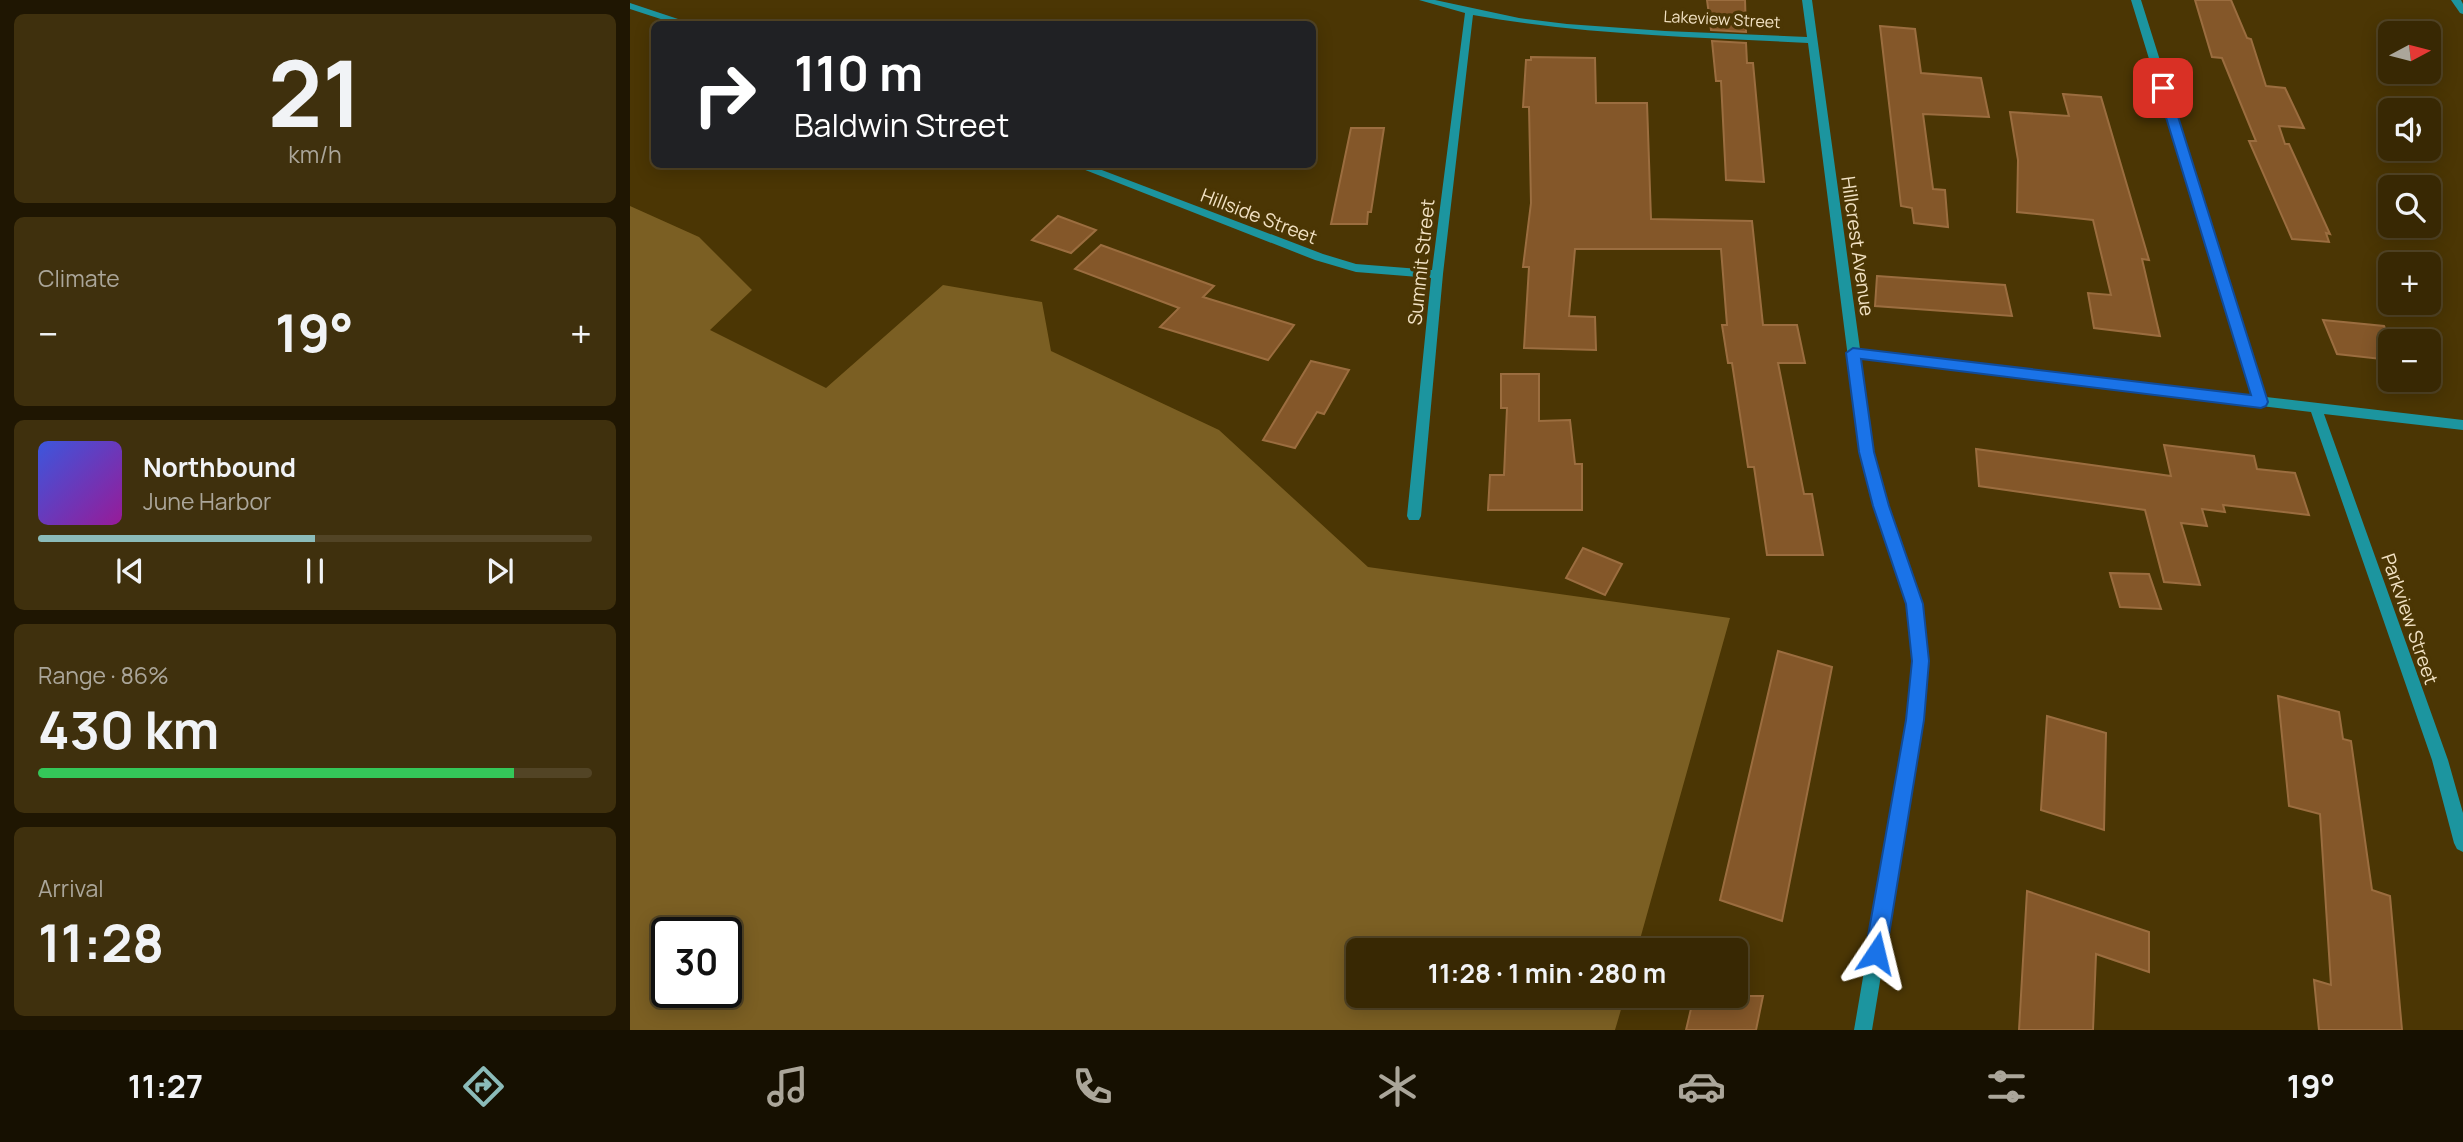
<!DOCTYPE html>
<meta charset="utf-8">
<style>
body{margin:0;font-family:Manrope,sans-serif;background:#3f300d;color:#f1f3f6;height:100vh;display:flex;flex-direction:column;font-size:26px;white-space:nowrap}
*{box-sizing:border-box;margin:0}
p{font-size:23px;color:#aba69a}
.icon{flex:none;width:38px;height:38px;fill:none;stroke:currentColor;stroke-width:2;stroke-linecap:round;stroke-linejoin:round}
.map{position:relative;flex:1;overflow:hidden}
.sheet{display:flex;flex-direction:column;gap:14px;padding:14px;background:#1f1602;width:630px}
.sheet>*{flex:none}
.guide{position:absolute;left:21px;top:21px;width:665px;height:147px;border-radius:10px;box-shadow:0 4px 18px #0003,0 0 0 2px #524425;background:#202124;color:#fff;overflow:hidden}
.needle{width:46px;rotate:83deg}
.buttons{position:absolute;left:1748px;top:21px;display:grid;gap:14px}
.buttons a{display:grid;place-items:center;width:63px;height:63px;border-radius:10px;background:#382803;box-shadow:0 4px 18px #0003,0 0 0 2px #524425;font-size:35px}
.speed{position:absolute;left:21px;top:917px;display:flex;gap:14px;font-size:35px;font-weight:700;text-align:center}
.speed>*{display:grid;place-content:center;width:91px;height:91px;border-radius:50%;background:#382803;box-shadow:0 4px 18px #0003,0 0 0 2px #524425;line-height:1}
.speed .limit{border:4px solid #111;border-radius:10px;background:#fff;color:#111}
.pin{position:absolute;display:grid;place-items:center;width:60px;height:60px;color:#fff;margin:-30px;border-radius:14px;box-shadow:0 4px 10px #0006}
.me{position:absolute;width:77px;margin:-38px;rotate:10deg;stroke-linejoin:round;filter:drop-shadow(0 0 5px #0008)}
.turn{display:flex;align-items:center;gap:24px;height:147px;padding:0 28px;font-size:32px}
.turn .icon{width:91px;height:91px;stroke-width:2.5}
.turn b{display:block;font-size:49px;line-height:60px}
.big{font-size:52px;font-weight:700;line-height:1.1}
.sheet .card{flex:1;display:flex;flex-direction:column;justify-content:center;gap:10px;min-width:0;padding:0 24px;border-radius:10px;background:#3f300d}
.sheet .dial{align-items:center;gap:0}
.dial b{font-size:91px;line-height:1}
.song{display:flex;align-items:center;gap:21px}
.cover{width:84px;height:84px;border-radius:10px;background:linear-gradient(135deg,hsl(230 70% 55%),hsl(300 70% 35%))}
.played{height:7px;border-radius:4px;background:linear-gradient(90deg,#8bbbb9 50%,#524425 50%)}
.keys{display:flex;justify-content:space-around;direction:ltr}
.heat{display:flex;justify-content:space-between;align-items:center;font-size:38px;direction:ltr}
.charge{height:10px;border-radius:5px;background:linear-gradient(90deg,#34c759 86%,#524425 0)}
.trip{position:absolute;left:716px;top:938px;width:402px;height:70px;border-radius:10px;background:#382803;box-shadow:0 4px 18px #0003,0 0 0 2px #524425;font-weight:700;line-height:70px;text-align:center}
.menu{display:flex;height:112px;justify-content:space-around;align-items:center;background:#161001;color:#aba69a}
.menu .icon{width:49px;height:49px}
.menu .active{color:#8bbbb9}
.menu b{font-size:32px;color:#f1f3f6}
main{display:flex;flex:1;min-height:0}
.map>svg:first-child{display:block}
</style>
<main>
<section class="sheet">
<div class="card dial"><b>21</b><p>km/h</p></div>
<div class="card"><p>Climate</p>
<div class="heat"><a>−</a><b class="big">19°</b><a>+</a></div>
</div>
<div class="card">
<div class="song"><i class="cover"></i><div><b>Northbound</b><p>June Harbor</p></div></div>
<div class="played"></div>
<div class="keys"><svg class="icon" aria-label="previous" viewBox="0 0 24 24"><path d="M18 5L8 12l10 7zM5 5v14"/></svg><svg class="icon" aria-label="pause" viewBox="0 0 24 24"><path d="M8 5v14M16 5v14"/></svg><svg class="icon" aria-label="next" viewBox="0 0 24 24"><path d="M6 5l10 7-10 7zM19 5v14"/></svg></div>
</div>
<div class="card"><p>Range · 86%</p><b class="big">430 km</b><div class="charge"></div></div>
<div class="card"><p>Arrival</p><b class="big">11:28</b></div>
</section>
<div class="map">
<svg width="1833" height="1030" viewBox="0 0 1833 1030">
<rect width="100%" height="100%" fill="#4b3604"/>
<path fill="#7b5f23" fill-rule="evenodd" d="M0 206 69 237 122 290 80 330 196 388 313 285 412 302 421 351 589 430 738 567 1100 618 1007 950H728V996H995L985 1030H0ZM37 933H96V992H37Z"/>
<g fill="#845729" stroke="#9b6d3f" stroke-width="2">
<path d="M1077 0H1115L1116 32 1081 30Z"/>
<path d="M1565 0H1601L1617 38 1621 39 1636 86 1655 88 1674 128 1649 126 1655 144H1659L1700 234 1696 233 1699 242 1662 239 1619 141H1626L1592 58 1582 57Z"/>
<path d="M1250 26 1285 29 1291 73 1351 78 1359 117 1293 114 1303 189 1315 190 1318 227 1284 223 1282 208 1271 206Z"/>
<path d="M1082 41 1116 43 1117 63H1123L1134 182 1096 180 1091 81H1086Z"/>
<path d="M901 57 965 58 966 103H1017L1021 219 1122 221 1133 325H1167L1175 363H1148L1174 494H1182L1193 555H1137L1124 467H1118L1102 363H1098L1092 325H1097L1091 249H945L939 316 965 317 966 350 894 348 899 267H893L901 203 899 107H893L896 60H901Z"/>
<path d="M1433 94 1471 97 1519 260 1512 259 1530 336 1464 328 1458 293 1481 295 1463 220 1387 212 1388 160 1380 112 1439 116Z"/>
<path d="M721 128H754L741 212H738L737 224H701Z"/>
<path d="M428 216 466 230 441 253 402 240Z"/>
<path d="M471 245 584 286 573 297 664 325 638 360 530 327 549 308 445 269Z"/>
<path d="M1247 276 1375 285 1382 316 1245 306Z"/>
<path d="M1693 320 1754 326 1761 341 1760 360 1707 354Z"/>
<path d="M681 361 719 370 694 414 687 412 665 448 633 440Z"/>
<path d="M871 374H909V421L940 420 945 464H952V510H858L860 475H874L877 408H871Z"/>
<path d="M1534 445 1624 456 1627 469 1665 473 1679 515 1593 505 1595 512 1572 509 1577 526 1551 523 1570 585 1534 582 1515 510 1349 486 1346 449 1541 476Z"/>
<path d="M953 548 992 564 975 595 936 578Z"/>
<path d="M1480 573 1519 574 1531 609 1490 607Z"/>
<path d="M1148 651 1202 667 1152 921 1090 900Z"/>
<path d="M1648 696 1709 712 1713 739 1721 741 1742 890 1760 896 1772 1030H1689L1684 980 1701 985 1690 814 1659 806Z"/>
<path d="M1417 716 1476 733 1474 830 1411 810Z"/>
<path d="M1397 891 1519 932V972L1466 954 1463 1030H1389Z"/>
<path d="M1064 996H1133L1126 1030H1056Z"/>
</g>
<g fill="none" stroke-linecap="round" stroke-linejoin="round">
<g fill="#1c959f" fill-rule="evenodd">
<path d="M789 0H805L889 18 937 24 1035 31 1177 37 1172 0H1182L1230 349 1622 395 1501 0H1511L1636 397 1833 420V430L1694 414 1818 760 1833 813V852L1827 849 1824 843 1802 760 1681 412 1231 358 1244 452 1258 506 1291 604 1298 661 1293 720 1242 1030H1224L1277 720 1282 661 1277 604 1244 506 1230 452 1178 43C1066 37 954 35 843 15L813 274 791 516 789 520H779L777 516 801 278 726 272 685 260 440 164H456L693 254 726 264 802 270 835 13Z"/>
<path d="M1821 0H1831L1833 4V14L1830 13Z"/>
<path d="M0 3 57 22 59 24H46L0 9Z"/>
</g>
</g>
<path fill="#1a73e8" stroke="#114b97" stroke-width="2" d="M1533 84 1539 88 1638 402 1636 406 1631 408 1231 359 1244 452 1259 506 1293 604 1299 661 1294 720 1256 953 1253 960 1246 963 1238 960 1235 953 1276 720 1282 661 1276 604 1243 506 1229 452 1216 353 1223 348 1621 395 1527 88Z"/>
<g text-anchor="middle" stroke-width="7" stroke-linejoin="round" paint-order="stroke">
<g font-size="16" fill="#f2e2c4" stroke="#4b3604">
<text transform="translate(1092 19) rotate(3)" y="6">Lakeview Street</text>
</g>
<g font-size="19" fill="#f2e2c4" stroke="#4b3604">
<text transform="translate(629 216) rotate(21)" y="7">Hillside Street</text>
<text transform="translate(1228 246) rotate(82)" y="7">Hillcrest Avenue</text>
<text transform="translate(791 262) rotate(-84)" y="7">Summit Street</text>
<text transform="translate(1780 619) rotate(71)" y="7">Parkview Street</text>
</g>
</g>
</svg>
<div class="buttons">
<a><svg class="needle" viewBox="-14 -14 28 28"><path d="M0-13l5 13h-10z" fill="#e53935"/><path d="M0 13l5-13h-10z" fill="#aba69a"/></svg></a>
<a><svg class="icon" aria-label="sound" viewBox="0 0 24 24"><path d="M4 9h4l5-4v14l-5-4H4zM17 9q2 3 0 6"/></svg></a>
<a><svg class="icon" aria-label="search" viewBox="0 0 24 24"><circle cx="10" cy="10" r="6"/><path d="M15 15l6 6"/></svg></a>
<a>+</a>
<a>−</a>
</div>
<div class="speed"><div class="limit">30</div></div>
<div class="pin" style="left:1533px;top:88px;background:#d93025"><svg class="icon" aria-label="arrive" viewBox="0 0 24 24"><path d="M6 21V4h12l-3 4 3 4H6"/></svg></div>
<svg class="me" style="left:1246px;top:953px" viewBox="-20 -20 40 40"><path d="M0-17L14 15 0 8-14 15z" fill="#1a73e8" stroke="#fff" stroke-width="4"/></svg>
<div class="trip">11:28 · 1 min · 280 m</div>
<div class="guide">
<div class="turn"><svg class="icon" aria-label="right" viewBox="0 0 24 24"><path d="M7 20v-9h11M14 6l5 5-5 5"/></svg><div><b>110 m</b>Baldwin Street</div></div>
</div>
</div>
</main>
<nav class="menu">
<b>11:27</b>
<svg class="icon active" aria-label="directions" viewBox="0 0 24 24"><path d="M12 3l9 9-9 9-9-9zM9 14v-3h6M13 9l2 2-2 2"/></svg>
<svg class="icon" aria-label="music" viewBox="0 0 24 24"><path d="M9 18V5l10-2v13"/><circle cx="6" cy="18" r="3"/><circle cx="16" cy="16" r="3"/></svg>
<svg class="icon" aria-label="phone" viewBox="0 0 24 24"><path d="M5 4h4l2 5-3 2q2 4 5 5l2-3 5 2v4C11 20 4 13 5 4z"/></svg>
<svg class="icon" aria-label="climate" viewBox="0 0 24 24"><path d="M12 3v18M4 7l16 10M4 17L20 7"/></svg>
<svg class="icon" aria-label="car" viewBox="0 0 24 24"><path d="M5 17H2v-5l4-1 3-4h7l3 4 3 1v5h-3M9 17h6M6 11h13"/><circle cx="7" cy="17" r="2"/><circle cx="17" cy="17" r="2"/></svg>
<svg class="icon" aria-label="filters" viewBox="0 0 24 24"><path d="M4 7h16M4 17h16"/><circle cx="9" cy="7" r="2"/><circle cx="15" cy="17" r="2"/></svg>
<b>19°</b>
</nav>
